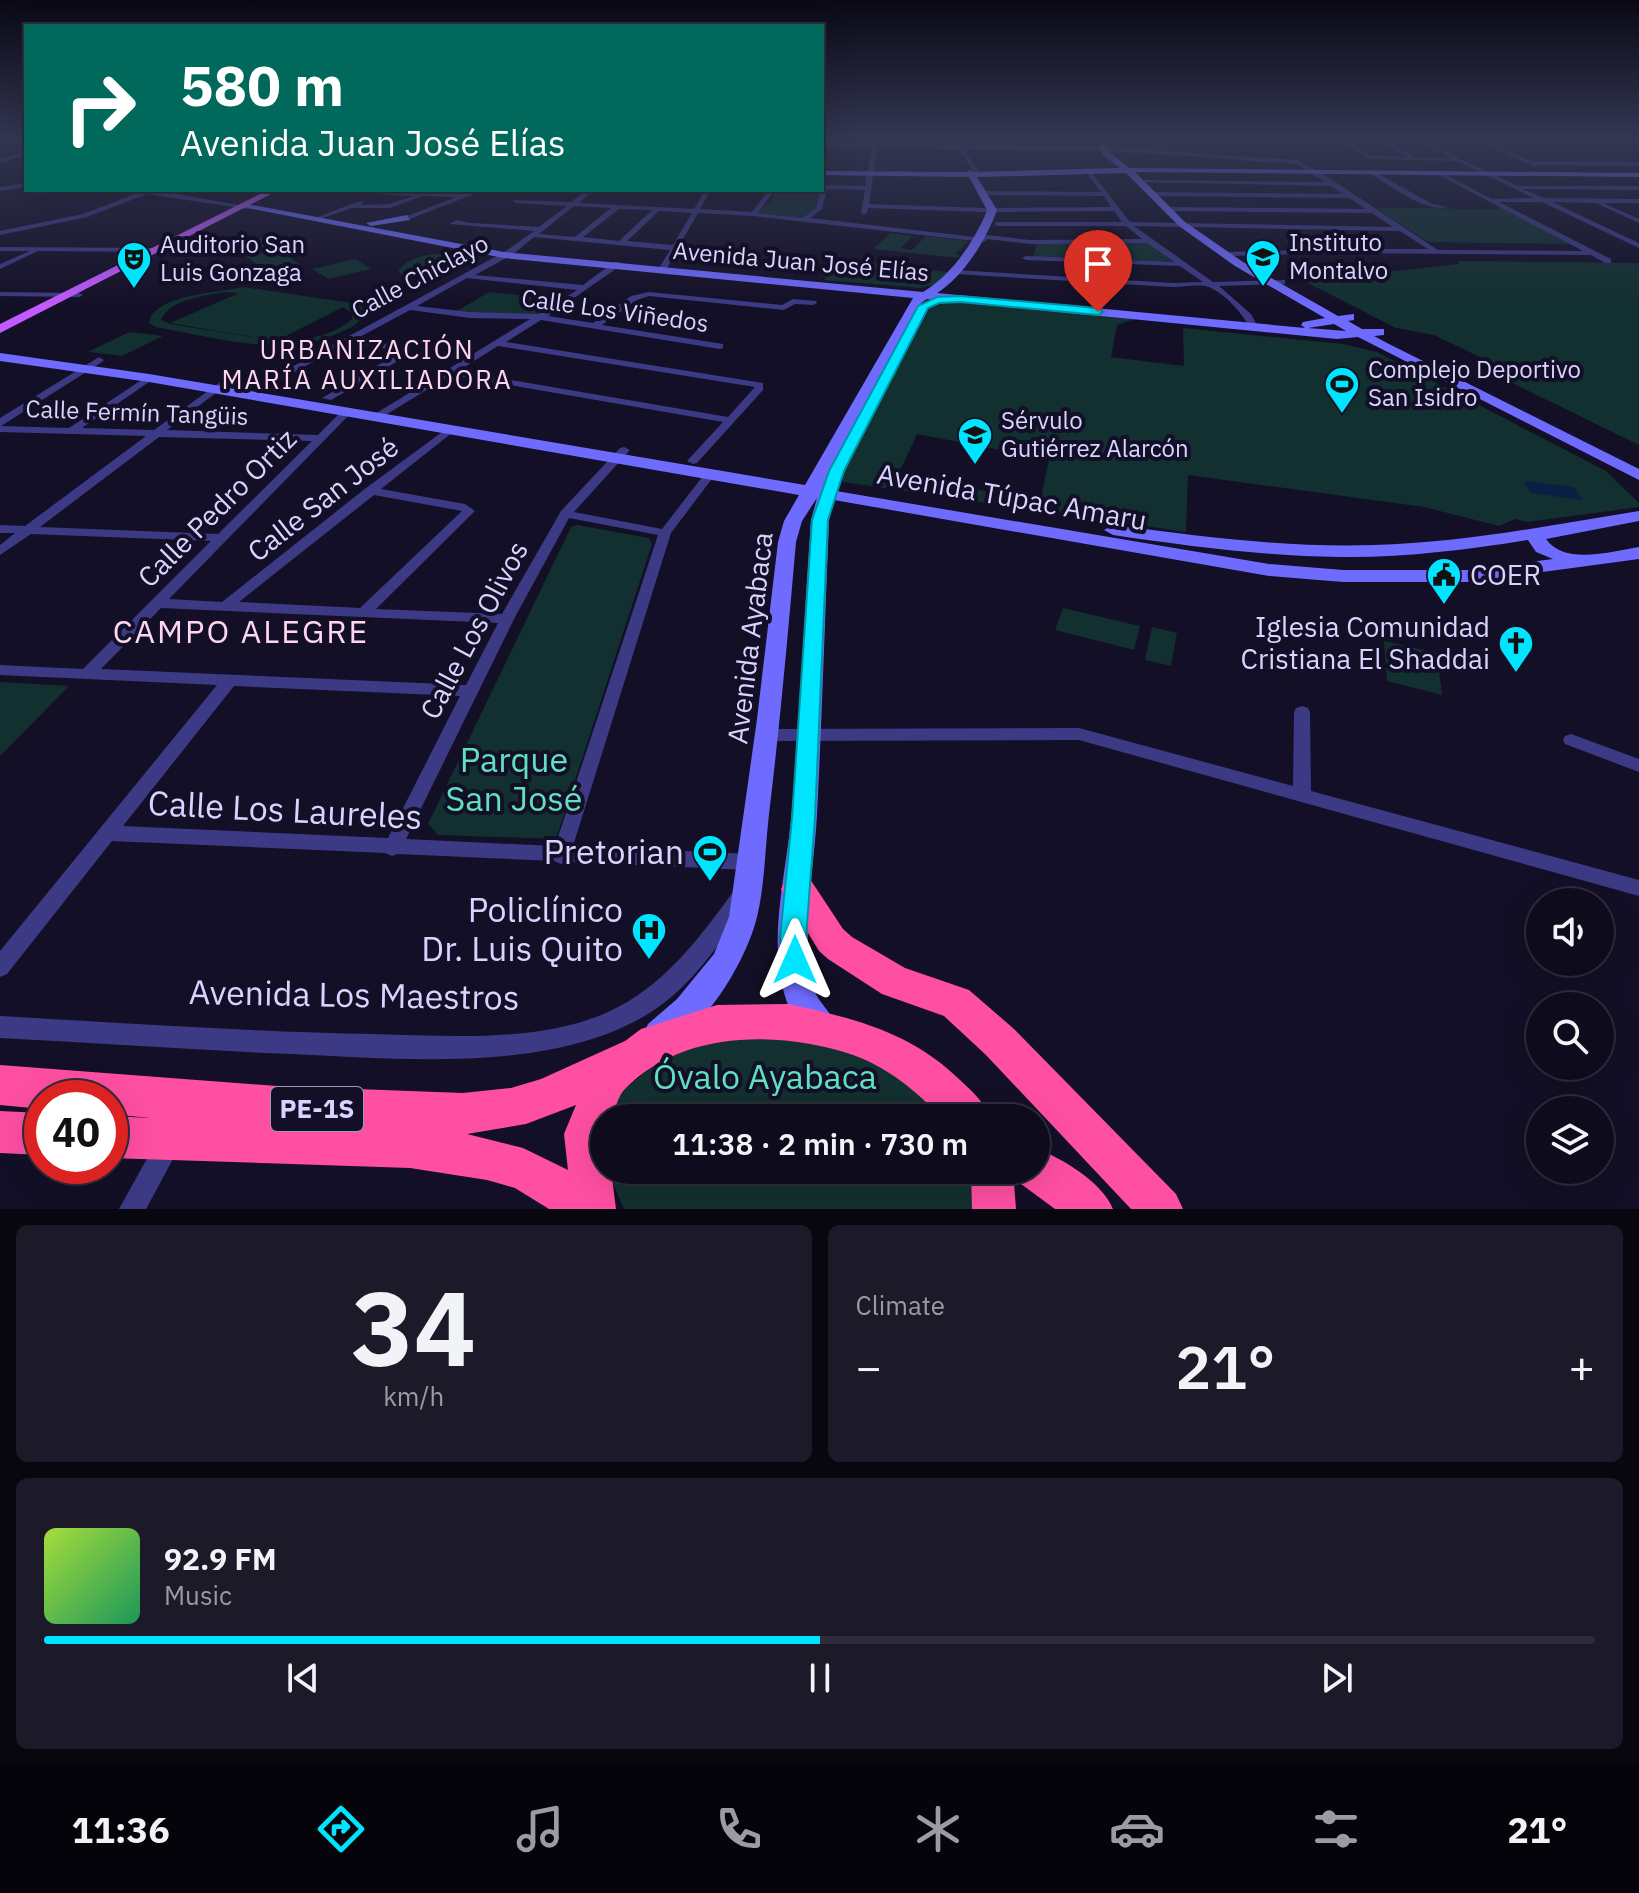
<!DOCTYPE html>
<meta charset="utf-8">
<style>
body{margin:0;font-family:"IBM Plex Sans",sans-serif;background:#1c1929;color:#f1f3f6;height:100vh;display:flex;flex-direction:column;font-size:30px;white-space:nowrap}
*{box-sizing:border-box;margin:0}
p{font-size:26px;color:#9b9ba3}
.icon{flex:none;width:44px;height:44px;fill:none;stroke:currentColor;stroke-width:2;stroke-linecap:round;stroke-linejoin:round}
.map{position:relative;height:1209px;overflow:hidden}
.drawer{display:flex;flex-direction:column;gap:16px;padding:16px;background:#08060f;flex:1}
.drawer>*{flex:none}
.top-card{position:absolute;left:24px;top:24px;width:800px;height:168px;border-radius:0px;box-shadow:0 8px 32px #0002,0 0 0 2px #2e2b3b;background:#00695c;color:#fff;overflow:hidden}
.fabs{position:absolute;left:1526px;top:888px;display:grid;gap:16px}
.fabs a{display:grid;place-items:center;width:88px;height:88px;border-radius:50%;background:#0e0b1c;box-shadow:0 8px 32px #0002,0 0 0 2px #2e2b3b;font-size:40px}
.speed{position:absolute;left:24px;top:1080px;display:flex;gap:16px;font-size:40px;font-weight:700;text-align:center}
.speed>*{display:grid;place-content:center;width:104px;height:104px;border-radius:50%;background:#0e0b1c;box-shadow:0 8px 32px #0002,0 0 0 2px #2e2b3b;line-height:1}
.speed .limit{border:12px solid #d22;background:#fff;color:#111}
.pin{position:absolute;display:grid;place-items:center;width:68px;height:68px;color:#fff;margin:-82px -34px;border-radius:50% 50% 50% 0;rotate:-45deg;box-shadow:0 0 8px #0007}
.pin .icon{rotate:45deg}
.me{position:absolute;width:88px;margin:-44px;rotate:0deg;stroke-linejoin:round;filter:drop-shadow(0 0 6px #0008)}
.turn{display:flex;align-items:center;gap:28px;height:168px;padding:0 24px;font-size:36px}
.turn .icon{width:104px;height:104px;stroke-width:2.5}
.turn b{display:block;font-size:56px;line-height:68px}
.big{font-size:60px;font-weight:600;line-height:1.1}
.drawer .card{flex:1;display:flex;flex-direction:column;justify-content:center;gap:12px;min-width:0;padding:0 28px;border-radius:12px;background:#1c1929}
.drawer .dial{align-items:center;gap:0}
.dial b{font-size:104px;line-height:1}
.song{display:flex;align-items:center;gap:24px}
.cover{width:96px;height:96px;border-radius:12px;background:linear-gradient(135deg,hsl(80 70% 55%),hsl(150 70% 35%))}
.played{height:8px;border-radius:4px;background:linear-gradient(90deg,#00e5ff 50%,#2e2b3b 50%)}
.keys{display:flex;justify-content:space-around;direction:ltr}
.heat{display:flex;justify-content:space-between;align-items:center;font-size:44px;direction:ltr}
.drawer .tiles{flex:1;display:grid;gap:16px;grid-template-columns:1fr 1fr}
.card:last-child{grid-column:span 2}
.trip{position:absolute;left:590px;top:1104px;width:460px;height:80px;border-radius:40px;background:#0e0b1c;box-shadow:0 8px 32px #0002,0 0 0 2px #2e2b3b;font-weight:600;line-height:80px;text-align:center}
.dock{display:flex;height:128px;justify-content:space-around;align-items:center;background:#06040b;color:#9b9ba3}
.dock .icon{width:56px;height:56px}
.dock .current{color:#00e5ff}
.dock b{font-size:36px;color:#f1f3f6}
.map>svg:first-child{display:block}
</style>
<div class="map">
<svg width="1639" height="1209" viewBox="0 0 1639 1209">
<rect width="100%" height="100%" fill="#130f26"/>
<g fill="#12302f" fill-rule="evenodd">
<path d="M1115 139 1172 140 1181 152 1117 148Z"/>
<path d="M776 190H821L815 208 804 218 758 213 771 201Z"/>
<path d="M1376 208 1504 209 1570 244 1428 242Z"/>
<path d="M891 233 913 236 900 248 912 250 926 236 968 241 956 254 960 256 957 258 873 249Z"/>
<path d="M265 237 301 266 303 267 269 274 230 243Z"/>
<path d="M1037 243H1148L1173 262 1033 257Z"/>
<path d="M454 253 470 257 471 261C455 275 415 287 398 271 409 255 435 253 454 253Z"/>
<path d="M355 259 371 269 328 279 312 269Z"/>
<path d="M842 259 948 272 937 284 920 288 824 280 826 277 820 276Z"/>
<path d="M1458 261 1639 263V445L1486 370V360L1434 335 1396 328 1304 281 1459 264Z"/>
<path d="M243 287 372 306 363 311C362 322 353 327 343 331 286 360 214 337 155 327L149 323C155 293 220 293 243 287ZM224 292 239 293 170 323 276 341 170 324 161 320C170 299 205 296 224 292ZM343 307 352 313V319C332 337 303 341 278 340Z"/>
<path d="M489 292 565 300 540 317 457 311Z"/>
<path d="M958 300 1135 319 1117 325 1111 357 1184 366 1183 328 1343 344 1377 352 1606 471 1639 503V507L1527 522 1515 519 1499 526 1424 507 1188 475 1186 532 843 482 839 477 927 306ZM917 434 1049 459 1040 503 899 473Z"/>
<path d="M129 332 163 336 122 356 88 352Z"/>
<path d="M577 525 649 538 652 544 556 839 438 835 428 824 571 527Z"/>
<path d="M1063 608 1140 626 1134 650 1055 630Z"/>
<path d="M1152 627 1177 633 1171 666 1145 660Z"/>
<path d="M1384 641 1437 653 1442 695 1387 681Z"/>
<path d="M0 682 69 686 0 756Z"/>
<path d="M747 1033 865 1051 963 1118H608L618 1095 671 1050Z"/>
<path d="M607 1170H992L995 1209H624Z"/>
</g>
<path fill="#0a1f44" d="M1524 481 1574 487 1582 500 1531 493Z"/>
<g fill="none" stroke-linecap="round" stroke-linejoin="round">
<g fill="#3d3a85" fill-rule="evenodd">
<path d="M874 138 879 139 878 145 1097 146 1298 160 1337 183 1438 250 1583 251 1435 173 1440 172 1492 199 1534 198 1457 161 1369 159 1337 138H1343L1370 155 1407 157 1375 138H1381L1415 157 1451 158 1417 138H1423L1462 160 1518 186H1639V190L1523 189 1544 198 1639 199V203H1603L1639 219V223L1596 203 1552 202 1639 243V248L1542 202H1499L1611 259V263H1605L1591 255 1344 253 1229 256 1225 254 1226 252 1344 249H1428L1400 231 1134 226 1213 282 1285 280V284H1282L1219 286 1251 314 1258 327 1254 330 1251 329C1242 314 1228 296 1211 288 1202 283 1184 287 1173 287L954 274 950 272 954 270 1173 283 1203 282 1180 266 1026 260 1022 258 1026 256 1174 262 1147 243 1030 244 987 239 984 242 754 216 698 213 679 246 681 248 677 250 665 272 658 270 670 250 534 237 512 255 475 275 583 285 614 262H620V266L548 316 593 323 631 296 649 292 782 305 793 299 816 301 817 303 813 305 795 304 784 310 649 296 637 300 602 325 723 344V348L720 349 541 320 506 342 763 383V390L697 463 693 464 687 461 723 422 451 375 379 419 375 420 370 417 530 319 470 318 410 310 356 339 410 347V354L331 400 322 398 402 351 348 343 263 389 255 387 506 251 534 231 449 224 457 220 471 223 539 227 567 206 515 203 513 200 571 202 587 190H594L579 203 694 209 705 190H711L700 209 752 212 769 190H775L758 213 803 218 816 208 822 185 865 186 872 148H822V144L872 145ZM877 148 958 149 976 174 979 172 964 149 1097 150 1297 164 1325 182 1142 180 1139 182 1330 186 1343 194 1154 192 1151 194 1154 196 1349 198 1366 209 1167 207 1164 209 1167 211 1372 213 1393 227 1130 222 1087 167 1084 169 1101 192 983 191 980 193 983 195 1104 196 1111 207 985 208 869 204ZM827 189 865 190 861 213 864 215 867 213 868 208 985 212 1114 211 1122 222H997L994 224 997 226H1126L1142 239 1030 240 978 234 975 237 810 218 822 209ZM574 206 611 208 575 237 539 234ZM619 209 652 210 619 241 583 237ZM659 211 692 213 673 245 627 241ZM467 278 577 290 538 314 470 312 417 306ZM498 346 755 387 728 417 458 371Z"/>
<path d="M1472 138H1479L1531 161 1639 162V166L1538 165 1535 167Z"/>
<path d="M1488 138 1639 140V144L1491 140Z"/>
<rect x="0" y="139" width="26" height="4"/>
<path d="M26 151V155L0 163V159Z"/>
<path d="M1369 171H1373L1432 204 1448 207C1426 213 1389 185 1369 173Z"/>
<path d="M26 183V187L0 191V187Z"/>
<path d="M140 190H154L250 207 247 209 147 194 87 217 0 235V231L83 214 140 192Z"/>
<path d="M476 190H485L407 220 405 217 456 197 423 196 390 208H352L317 220 312 219 360 201 363 203 361 205 389 204 414 196 374 194 376 191 465 194Z"/>
<path d="M0 247 165 248 169 250 165 252 38 251 0 269V264L30 251H0Z"/>
<path d="M0 292 79 293 83 295 79 297 0 296Z"/>
<path d="M99 357 104 360 102 362 1 426 69 428 149 375 152 376V380L82 428 154 430 226 378 231 381 229 383 167 430 318 435 343 410H351L352 412 169 599 222 602 366 488 449 427 453 428V432L381 489 465 504 475 511 376 609 502 614 561 511 620 448 624 447 630 450 574 512 662 529 706 472H714V476L671 533 573 846 749 854 756 856 758 862 756 868 749 870 567 862 561 864 554 861 398 854 392 856 385 853 112 841 7 974 0 977V951L217 685 0 675V665L83 669 211 541 31 534 0 555V545L15 533H0V525L25 526 146 436 0 432V418ZM159 437 312 441 218 534 40 527ZM374 495 462 511 360 608 239 602ZM569 518 658 535 555 846 406 839 514 619ZM161 608 498 623 466 685 101 669ZM234 686 460 696 388 838 123 826Z"/>
<path d="M1302 706 1308 708 1310 712 1311 791 1639 880V896L1079 740 767 741 761 739 759 735 761 731 767 729 1079 728 1293 786 1294 712 1296 708Z"/>
<path d="M1571 734 1639 759V772L1565 744 1563 740 1565 736Z"/>
<path d="M740 890 747 892 750 898 747 904C720 943 692 986 651 1012 554 1074 401 1059 290 1054 193 1050 97 1043 0 1038V1016C125 1023 250 1032 375 1034 448 1036 539 1043 608 1012 663 987 698 940 733 892Z"/>
<path d="M168 1134 177 1137 180 1146 146 1209H119L159 1137Z"/>
</g>
<g fill="#6f6bff" fill-rule="evenodd">
<path d="M1096 138H1104L1108 151 1129 168 1639 173V177L1135 172 1185 222 1243 262 1338 316 1354 314V320L1348 321 1362 329H1384V335L1374 336 1387 343 1639 469V480L1358 337 1337 339 927 299 921 303 842 447 852 448 854 451 836 491 1269 564 1343 570H1467L1553 559 1536 552 1528 540C1466 550 1402 558 1339 557 1263 556 1188 546 1113 535L1104 530 1113 525C1199 536 1286 548 1374 545 1463 543 1551 525 1639 511V521L1546 539C1565 566 1612 551 1639 547V559L1467 582H1343L1269 576 834 500 829 520C825 618 822 716 817 815 814 869 802 925 811 980 814 999 830 1010 838 1027L833 1038 822 1042C799 1033 787 1008 782 985 770 933 786 872 791 820 800 720 804 620 811 520L817 498 802 521 796 542C788 633 780 724 769 814 765 848 765 884 757 917 746 962 703 1033 659 1051L648 1046 643 1035 648 1024 677 999 714 954 729 917 757 719 778 542 784 521 799 495 149 382 0 361V353L149 374 805 485 913 298 504 258 242 207 247 204 504 252 923 292C951 275 970 247 984 218L987 210 969 177 822 175V171L966 172 970 170 974 172 1120 168 1102 154ZM1126 173 1179 226 1235 266 1325 318 1303 322 1301 325 1305 328 937 293C964 276 986 240 997 210L977 177ZM1334 324 1346 331 1308 328Z"/>
<path d="M407 215 410 220 371 226 366 223Z"/>
</g>
<path fill="#c25bff" fill-rule="evenodd" d="M268 190H279L0 333V324Z"/>
<g fill="#ff4fa3" fill-rule="evenodd">
<path d="M798 875 810 879 843 929 852 937 905 968 969 990 1014 1029 1176 1194 1183 1209H1131L986 1055 944 1016 882 994 828 959 819 951 781 889 786 879Z"/>
<path d="M788 1004C853 1018 911 1032 960 1080 973 1092 984 1102 990 1118H942C916 1091 889 1068 853 1055 779 1030 681 1030 624 1090 618 1097 615 1109 612 1118H604V1170H611L616 1209H549L515 1188 487 1180 410 1168 110 1158V1116L150 1118 110 1114V1098H42V1109L0 1105V1065L277 1086 463 1093 511 1088 541 1079 625 1041 641 1029 717 1005ZM576 1105 564 1134 568 1170 523 1148 467 1134 526 1124Z"/>
<path d="M0 1111 42 1113V1155L0 1153Z"/>
<path d="M1036 1148C1063 1159 1102 1182 1113 1209H1055L1021 1184 1015 1170H1036Z"/>
<path d="M971 1170H1013L1016 1209H972Z"/>
</g>
</g>
<linearGradient id="sky" x2="0" y2="1"><stop stop-color="#0a0815"/><stop offset="0.45" stop-color="#333752"/><stop offset="1" stop-color="#333752" stop-opacity="0"/></linearGradient>
<rect width="1639" height="307" fill="url(#sky)"/>
<path fill="#00e5ff" stroke="#0095a6" stroke-width="2" d="M960 296 1098 308 1103 312 1098 315 960 302 939 303 928 308 844 471 828 520 815 818 806 938 808 960 804 969 795 973 785 969 780 938 792 818 812 520 829 471 918 306 937 297Z"/>
<defs>
<g id="university-pin" transform="scale(1.8)"><path d="M0 17L-7.5 6A9.5 9.5 0 1 1 7.5 6Z" fill="#00e5ff" stroke="#130f26"/><path d="M0-5L7-2L0 1L-7-2ZM-4 1L0 2.5L4 1V4Q0 6-4 4Z" fill="#111"/></g>
<g id="theatre-pin" transform="scale(1.8)"><path d="M0 17L-7.5 6A9.5 9.5 0 1 1 7.5 6Z" fill="#00e5ff" stroke="#130f26"/><path d="M-5-5.5Q0-4 5-5.5V0Q5 5 0 6Q-5 5-5 0ZM-3.3-2.5H-1v1.5H-3.3ZM1-2.5H3.3v1.5H1ZM-2.8 1Q0 5.5 2.8 1Z" fill="#111"/></g>
<g id="stadium-pin" transform="scale(1.8)"><path d="M0 17L-7.5 6A9.5 9.5 0 1 1 7.5 6Z" fill="#00e5ff" stroke="#130f26"/><path d="M0-5a6.5 5 0 1 0 0 10a6.5 5 0 1 0 0-10ZM-3.5-1.8h7v3.6h-7Z" fill="#111"/></g>
<g id="civic-pin" transform="scale(1.8)"><path d="M0 17L-7.5 6A9.5 9.5 0 1 1 7.5 6Z" fill="#00e5ff" stroke="#130f26"/><path d="M-.6-6.5H3V-4.5H.6V-3L4-1V1h2V6H-6V1h2V-1L-.6-3ZM-1.2 2.5V6h2.4V2.5Z" fill="#111"/></g>
<g id="church-pin" transform="scale(1.8)"><path d="M0 17L-7.5 6A9.5 9.5 0 1 1 7.5 6Z" fill="#00e5ff" stroke="#130f26"/><path d="M-1.2-6h2.4v3.5h3.3v2.4h-3.3V6h-2.4V-.1h-3.3v-2.4h3.3Z" fill="#111"/></g>
<g id="hospital-pin" transform="scale(1.8)"><path d="M0 17L-7.5 6A9.5 9.5 0 1 1 7.5 6Z" fill="#00e5ff" stroke="#130f26"/><path d="M-5-5h3v3.5h4V-5h3V5h-3V1.5h-4V5h-3Z" fill="#111"/></g>
</defs>
<g fill-rule="evenodd">
<use href="#university-pin" x="1263" y="257"/>
<use href="#theatre-pin" x="134" y="259"/>
<use href="#stadium-pin" x="1342" y="384"/>
<use href="#university-pin" x="975" y="435"/>
<use href="#civic-pin" x="1444" y="575"/>
<use href="#church-pin" x="1516" y="643"/>
<use href="#stadium-pin" x="710" y="852"/>
<use href="#hospital-pin" x="649" y="930"/>
</g>
<g text-anchor="middle" stroke-width="8" stroke-linejoin="round" paint-order="stroke">
<g font-size="24" fill="#d9d4ff" stroke="#130f26" text-anchor="start">
<text x="1289" y="251">Instituto<tspan x="1289" dy="28">Montalvo</tspan></text>
<text x="160" y="253">Auditorio San<tspan x="160" dy="28">Luis Gonzaga</tspan></text>
<text x="1368" y="378">Complejo Deportivo<tspan x="1368" dy="28">San Isidro</tspan></text>
<text x="1001" y="429">Sérvulo<tspan x="1001" dy="28">Gutiérrez Alarcón</tspan></text>
</g>
<g font-size="24" fill="#d9d4ff" stroke="#130f26">
<text transform="translate(801 262) rotate(5)" y="8">Avenida Juan José Elías</text>
<text transform="translate(420 277) rotate(-28)" y="8">Calle Chiclayo</text>
<text transform="translate(615 311) rotate(8)" y="8">Calle Los Viñedos</text>
<text transform="translate(137 413) rotate(2)" y="8">Calle Fermín Tangüis</text>
</g>
<g font-size="26" letter-spacing="2" fill="#ffd6f0" stroke="#130f26">
<text x="367" y="359">URBANIZACIÓN<tspan x="367" dy="30">MARÍA AUXILIADORA</tspan></text>
</g>
<rect fill="#130f26" stroke="#9e99be" stroke-width="2" x="271" y="1087" width="92" height="44" rx="6"/>
<g font-size="26" font-weight="bold" fill="#d9d4ff">
<text x="317" y="1118">PE-1S</text>
</g>
<g font-size="28" fill="#d9d4ff" stroke="#130f26">
<text transform="translate(1012 497) rotate(10)" y="10">Avenida Túpac Amaru</text>
<text transform="translate(323 499) rotate(-38)" y="10">Calle San José</text>
<text transform="translate(217 508) rotate(-45)" y="10">Calle Pedro Ortiz</text>
<text transform="translate(474 630) rotate(-62)" y="10">Calle Los Olivos</text>
<text transform="translate(750 638) rotate(-83)" y="10">Avenida Ayabaca</text>
</g>
<g font-size="28" fill="#d9d4ff" stroke="#130f26" text-anchor="start">
<text x="1470" y="585">COER</text>
<text x="1490" y="637" text-anchor="end">Iglesia Comunidad<tspan x="1490" dy="32">Cristiana El Shaddai</tspan></text>
</g>
<g font-size="32" letter-spacing="2" fill="#ffd6f0" stroke="#130f26">
<text x="241" y="643">CAMPO ALEGRE</text>
</g>
<g font-size="34" fill="#5fe0c0" stroke="#130f26">
<text x="514" y="772">Parque<tspan x="514" dy="39">San José</tspan></text>
<text x="765" y="1089">Óvalo Ayabaca</text>
</g>
<g font-size="34" fill="#d9d4ff" stroke="#130f26">
<text transform="translate(285 810) rotate(3)" y="12">Calle Los Laureles</text>
<text transform="translate(354 995) rotate(1)" y="12">Avenida Los Maestros</text>
</g>
<g font-size="34" fill="#d9d4ff" stroke="#130f26" text-anchor="end">
<text x="684" y="864">Pretorian</text>
<text x="623" y="922">Policlínico<tspan x="623" dy="39">Dr. Luis Quito</tspan></text>
</g>
</g>
</svg>
<div class="fabs">
<a><svg class="icon" aria-label="sound" viewBox="0 0 24 24"><path d="M4 9h4l5-4v14l-5-4H4zM17 9q2 3 0 6"/></svg></a>
<a><svg class="icon" aria-label="search" viewBox="0 0 24 24"><circle cx="10" cy="10" r="6"/><path d="M15 15l6 6"/></svg></a>
<a><svg class="icon" aria-label="layers" viewBox="0 0 24 24"><path d="M12 4l9 5-9 5-9-5zM3 14l9 5 9-5"/></svg></a>
</div>
<div class="speed"><div class="limit">40</div></div>
<div class="pin" style="left:1098px;top:312px;background:#d93025"><svg class="icon" aria-label="arrive" viewBox="0 0 24 24"><path d="M6 21V4h12l-3 4 3 4H6"/></svg></div>
<svg class="me" style="left:795px;top:960px" viewBox="-20 -20 40 40"><path d="M0-17L14 15 0 8-14 15z" fill="#00e5ff" stroke="#fff" stroke-width="4"/></svg>
<div class="trip">11:38 · 2 min · 730 m</div>
<div class="top-card">
<div class="turn"><svg class="icon" aria-label="right" viewBox="0 0 24 24"><path d="M7 20v-9h11M14 6l5 5-5 5"/></svg><div><b>580 m</b>Avenida Juan José Elías</div></div>
</div>
</div>
<section class="drawer">
<div class="tiles">
<div class="card dial"><b>34</b><p>km/h</p></div>
<div class="card"><p>Climate</p>
<div class="heat"><a>−</a><b class="big">21°</b><a>+</a></div>
</div>
<div class="card">
<div class="song"><i class="cover"></i><div><b>92.9 FM</b><p>Music</p></div></div>
<div class="played"></div>
<div class="keys"><svg class="icon" aria-label="previous" viewBox="0 0 24 24"><path d="M18 5L8 12l10 7zM5 5v14"/></svg><svg class="icon" aria-label="pause" viewBox="0 0 24 24"><path d="M8 5v14M16 5v14"/></svg><svg class="icon" aria-label="next" viewBox="0 0 24 24"><path d="M6 5l10 7-10 7zM19 5v14"/></svg></div>
</div>
</div>
</section>
<nav class="dock">
<b>11:36</b>
<svg class="icon current" aria-label="directions" viewBox="0 0 24 24"><path d="M12 3l9 9-9 9-9-9zM9 14v-3h6M13 9l2 2-2 2"/></svg>
<svg class="icon" aria-label="music" viewBox="0 0 24 24"><path d="M9 18V5l10-2v13"/><circle cx="6" cy="18" r="3"/><circle cx="16" cy="16" r="3"/></svg>
<svg class="icon" aria-label="phone" viewBox="0 0 24 24"><path d="M5 4h4l2 5-3 2q2 4 5 5l2-3 5 2v4C11 20 4 13 5 4z"/></svg>
<svg class="icon" aria-label="climate" viewBox="0 0 24 24"><path d="M12 3v18M4 7l16 10M4 17L20 7"/></svg>
<svg class="icon" aria-label="car" viewBox="0 0 24 24"><path d="M5 17H2v-5l4-1 3-4h7l3 4 3 1v5h-3M9 17h6M6 11h13"/><circle cx="7" cy="17" r="2"/><circle cx="17" cy="17" r="2"/></svg>
<svg class="icon" aria-label="filters" viewBox="0 0 24 24"><path d="M4 7h16M4 17h16"/><circle cx="9" cy="7" r="2"/><circle cx="15" cy="17" r="2"/></svg>
<b>21°</b>
</nav>
